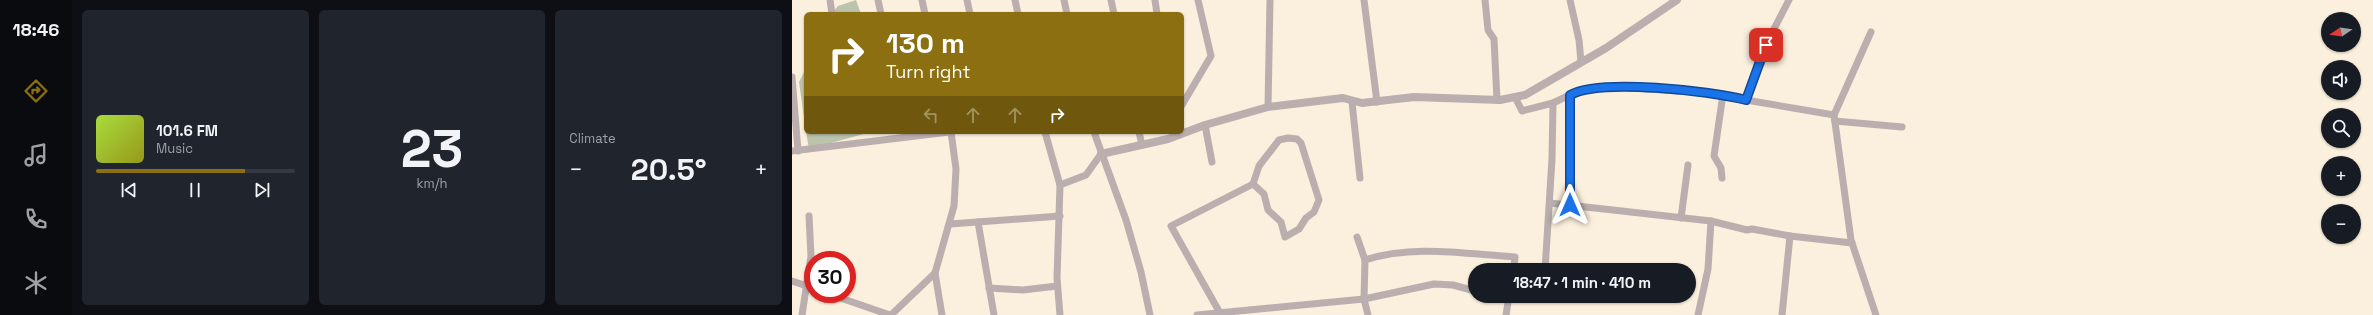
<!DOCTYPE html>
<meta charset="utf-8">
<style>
body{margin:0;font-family:"Space Grotesk",sans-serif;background:#20242c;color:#f1f3f6;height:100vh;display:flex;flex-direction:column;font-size:15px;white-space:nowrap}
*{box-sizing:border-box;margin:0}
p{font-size:13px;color:#9ea1a6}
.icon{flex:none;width:22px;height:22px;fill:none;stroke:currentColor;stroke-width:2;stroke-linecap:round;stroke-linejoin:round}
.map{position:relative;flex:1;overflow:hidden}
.side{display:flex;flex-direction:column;gap:10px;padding:10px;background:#0d0f14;width:720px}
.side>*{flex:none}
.banner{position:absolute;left:12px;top:12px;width:380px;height:122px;border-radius:6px;box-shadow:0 1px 3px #0004;background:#8b6f11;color:#fff;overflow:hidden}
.needle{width:26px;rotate:257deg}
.tools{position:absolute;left:1529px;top:12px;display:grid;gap:8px}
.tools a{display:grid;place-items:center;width:40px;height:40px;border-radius:50%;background:#171b24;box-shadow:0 1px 3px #0004;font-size:20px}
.speed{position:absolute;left:12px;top:251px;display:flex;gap:8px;font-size:20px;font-weight:700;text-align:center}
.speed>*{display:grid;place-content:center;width:52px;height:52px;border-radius:50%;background:#171b24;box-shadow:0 1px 3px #0004;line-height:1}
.speed .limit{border:6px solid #d22;background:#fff;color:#111}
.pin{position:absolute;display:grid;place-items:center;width:34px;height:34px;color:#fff;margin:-17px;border-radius:8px;box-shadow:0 2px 6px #0006}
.me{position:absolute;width:44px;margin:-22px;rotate:0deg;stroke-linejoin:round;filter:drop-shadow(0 0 3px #0008)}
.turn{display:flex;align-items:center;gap:14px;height:84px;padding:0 16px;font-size:18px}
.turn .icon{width:52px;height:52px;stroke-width:2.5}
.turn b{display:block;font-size:28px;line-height:34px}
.lanes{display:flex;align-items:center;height:38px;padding:0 16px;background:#0003;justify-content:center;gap:20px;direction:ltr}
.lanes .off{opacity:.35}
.big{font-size:30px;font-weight:700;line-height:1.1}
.side .card{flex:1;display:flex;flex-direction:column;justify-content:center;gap:6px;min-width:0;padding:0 14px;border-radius:6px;background:#20242c}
.side .dial{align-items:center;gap:0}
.dial b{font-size:52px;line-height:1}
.song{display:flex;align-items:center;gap:12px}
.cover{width:48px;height:48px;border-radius:6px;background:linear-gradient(135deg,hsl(80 70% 55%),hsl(60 70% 35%))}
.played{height:4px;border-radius:2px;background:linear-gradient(90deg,#8b6f11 75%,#363941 75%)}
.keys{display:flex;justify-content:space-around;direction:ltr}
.heat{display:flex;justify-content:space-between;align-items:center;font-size:22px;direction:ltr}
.side .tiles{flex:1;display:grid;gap:10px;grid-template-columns:repeat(3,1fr)}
.trip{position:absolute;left:676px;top:263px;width:228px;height:40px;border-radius:20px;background:#171b24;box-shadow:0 1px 3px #0004;font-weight:700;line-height:40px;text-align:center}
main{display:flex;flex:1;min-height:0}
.tabs{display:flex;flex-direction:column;width:72px;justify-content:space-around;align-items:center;background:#090b0e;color:#9ea1a6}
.tabs .icon{width:28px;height:28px}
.tabs .active{color:#8b6f11}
.tabs b{font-size:18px;color:#f1f3f6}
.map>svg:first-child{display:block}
</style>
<main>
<nav class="tabs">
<b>18:46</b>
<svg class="icon active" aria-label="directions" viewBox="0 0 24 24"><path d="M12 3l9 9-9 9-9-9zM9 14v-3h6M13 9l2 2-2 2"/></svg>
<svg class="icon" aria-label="music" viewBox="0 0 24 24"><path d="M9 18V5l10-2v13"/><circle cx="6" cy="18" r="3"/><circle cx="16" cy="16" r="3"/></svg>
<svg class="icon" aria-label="phone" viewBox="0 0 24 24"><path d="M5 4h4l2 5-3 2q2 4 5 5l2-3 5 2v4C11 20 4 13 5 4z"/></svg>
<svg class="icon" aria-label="climate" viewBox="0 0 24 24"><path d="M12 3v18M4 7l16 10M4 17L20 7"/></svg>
</nav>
<section class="side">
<div class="tiles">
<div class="card">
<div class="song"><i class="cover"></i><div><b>101.6 FM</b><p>Music</p></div></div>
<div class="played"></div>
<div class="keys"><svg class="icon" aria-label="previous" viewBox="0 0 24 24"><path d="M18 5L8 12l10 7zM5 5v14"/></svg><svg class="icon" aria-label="pause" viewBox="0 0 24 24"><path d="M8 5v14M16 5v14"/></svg><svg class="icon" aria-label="next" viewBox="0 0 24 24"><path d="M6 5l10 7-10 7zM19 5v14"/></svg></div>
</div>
<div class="card dial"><b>23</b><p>km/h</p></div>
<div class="card"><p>Climate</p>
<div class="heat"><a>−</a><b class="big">20.5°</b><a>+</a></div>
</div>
</div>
</section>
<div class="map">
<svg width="1581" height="315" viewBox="0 0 1581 315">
<rect width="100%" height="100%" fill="#fbefdd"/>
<g fill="#bcc3ad">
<path d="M64 0 69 14H39L46 6Z"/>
<path d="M14 68V131L7 82Z"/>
<path d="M14 132H79L17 149Z"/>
</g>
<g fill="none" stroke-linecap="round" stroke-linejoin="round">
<g stroke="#baafae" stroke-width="7">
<path d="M38 0 40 14"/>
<path d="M86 0 89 14"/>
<path d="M130 0 133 14"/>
<path d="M175 0 178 14"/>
<path d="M223 0 226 14"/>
<path d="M272 0 275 14"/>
<path d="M319 0 322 14"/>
<path d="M363 0 365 14"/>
<path d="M572 0 585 102"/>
<path d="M693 0 696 30 702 39 705 100"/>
<path d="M778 0 787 40 789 62"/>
<path d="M1079 32 1042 115 1059 240 1084 315"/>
<path d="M0 77 6 151"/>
<path d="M723 97 730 111 761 103 786 91 826 87 931 94 954 100 1042 115"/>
<path d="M954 100 969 54 997 0"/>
<path d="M560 102 568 178"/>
<path d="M390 105 419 56 406 0"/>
<path d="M476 107 478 0"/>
<path d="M1043 121 1110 127"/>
<path d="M413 125 420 162"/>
<path d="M253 132 268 185 265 278 268 315"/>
<path d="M302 132 334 220 349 272 358 315"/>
<path d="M347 132 350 145"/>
<path d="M0 151 157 132"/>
<path d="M930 178 929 168 922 156 931 94"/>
<path d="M268 185 294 175 309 154"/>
<path d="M758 203 919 221 955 230 960 229 998 236"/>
<path d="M777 205 778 95"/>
<path d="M889 218 896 165"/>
<path d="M186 222 202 315"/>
<path d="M158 224 268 216"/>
<path d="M565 237 573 260"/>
<path d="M753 270 760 159 761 103"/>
<path d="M143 273 150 315"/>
<path d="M0 281 21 288"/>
<path d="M197 288 231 290 265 286"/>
<path d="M37 294 98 315"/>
<path d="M729 296 744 298"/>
<path d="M428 313 379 226 461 184 472 194 476 210 489 222 493 237 507 229 514 218 522 212 527 200 509 143 505 139 496 138 487 140 467 166 461 184"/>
<path d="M10 315 19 256 17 216"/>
<path d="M99 315 143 273 162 206 164 169 159 132"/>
<path d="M405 315 572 299 642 284 661 285 683 291"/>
<path d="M576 315 572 299 573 260C621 244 674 254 723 257L722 266 744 270"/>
<path d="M714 315 717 296"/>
<path d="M906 315 916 269 919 221"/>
<path d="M990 315 998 236 1060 243"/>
</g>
<path stroke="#baafae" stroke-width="8" d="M309 154 376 139 413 125 476 107 551 98 570 103 622 97 708 100 733 95 814 48 885 0"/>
</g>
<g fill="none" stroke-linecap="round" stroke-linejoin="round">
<g stroke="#114b97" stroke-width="10">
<path id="route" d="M778 205V95C808 78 919 91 954 100L974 45"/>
</g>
<use href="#route" stroke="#1a73e8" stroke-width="7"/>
</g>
</svg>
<div class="tools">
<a><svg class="needle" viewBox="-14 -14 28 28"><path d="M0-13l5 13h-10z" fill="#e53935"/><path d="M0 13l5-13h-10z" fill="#9ea1a6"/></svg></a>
<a><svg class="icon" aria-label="sound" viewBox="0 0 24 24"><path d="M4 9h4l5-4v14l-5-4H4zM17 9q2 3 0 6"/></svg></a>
<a><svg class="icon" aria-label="search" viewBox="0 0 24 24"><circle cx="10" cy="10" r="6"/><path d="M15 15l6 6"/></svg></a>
<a>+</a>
<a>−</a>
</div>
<div class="speed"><div class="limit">30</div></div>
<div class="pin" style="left:974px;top:45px;background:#d93025"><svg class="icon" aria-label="arrive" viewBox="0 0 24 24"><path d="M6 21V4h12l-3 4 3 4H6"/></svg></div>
<svg class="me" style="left:778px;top:205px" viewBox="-20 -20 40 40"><path d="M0-17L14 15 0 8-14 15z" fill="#1a73e8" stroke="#fff" stroke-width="4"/></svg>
<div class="trip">18:47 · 1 min · 410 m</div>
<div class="banner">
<div class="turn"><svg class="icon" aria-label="right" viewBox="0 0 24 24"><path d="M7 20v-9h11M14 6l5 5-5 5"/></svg><div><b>130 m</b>Turn right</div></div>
<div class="lanes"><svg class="icon off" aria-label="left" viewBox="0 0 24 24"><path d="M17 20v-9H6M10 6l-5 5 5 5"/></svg><svg class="icon off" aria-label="ahead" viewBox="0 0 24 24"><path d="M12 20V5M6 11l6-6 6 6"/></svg><svg class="icon off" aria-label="ahead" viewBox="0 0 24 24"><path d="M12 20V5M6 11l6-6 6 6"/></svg><svg class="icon" aria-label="right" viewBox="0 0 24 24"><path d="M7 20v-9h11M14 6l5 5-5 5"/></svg></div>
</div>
</div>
</main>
